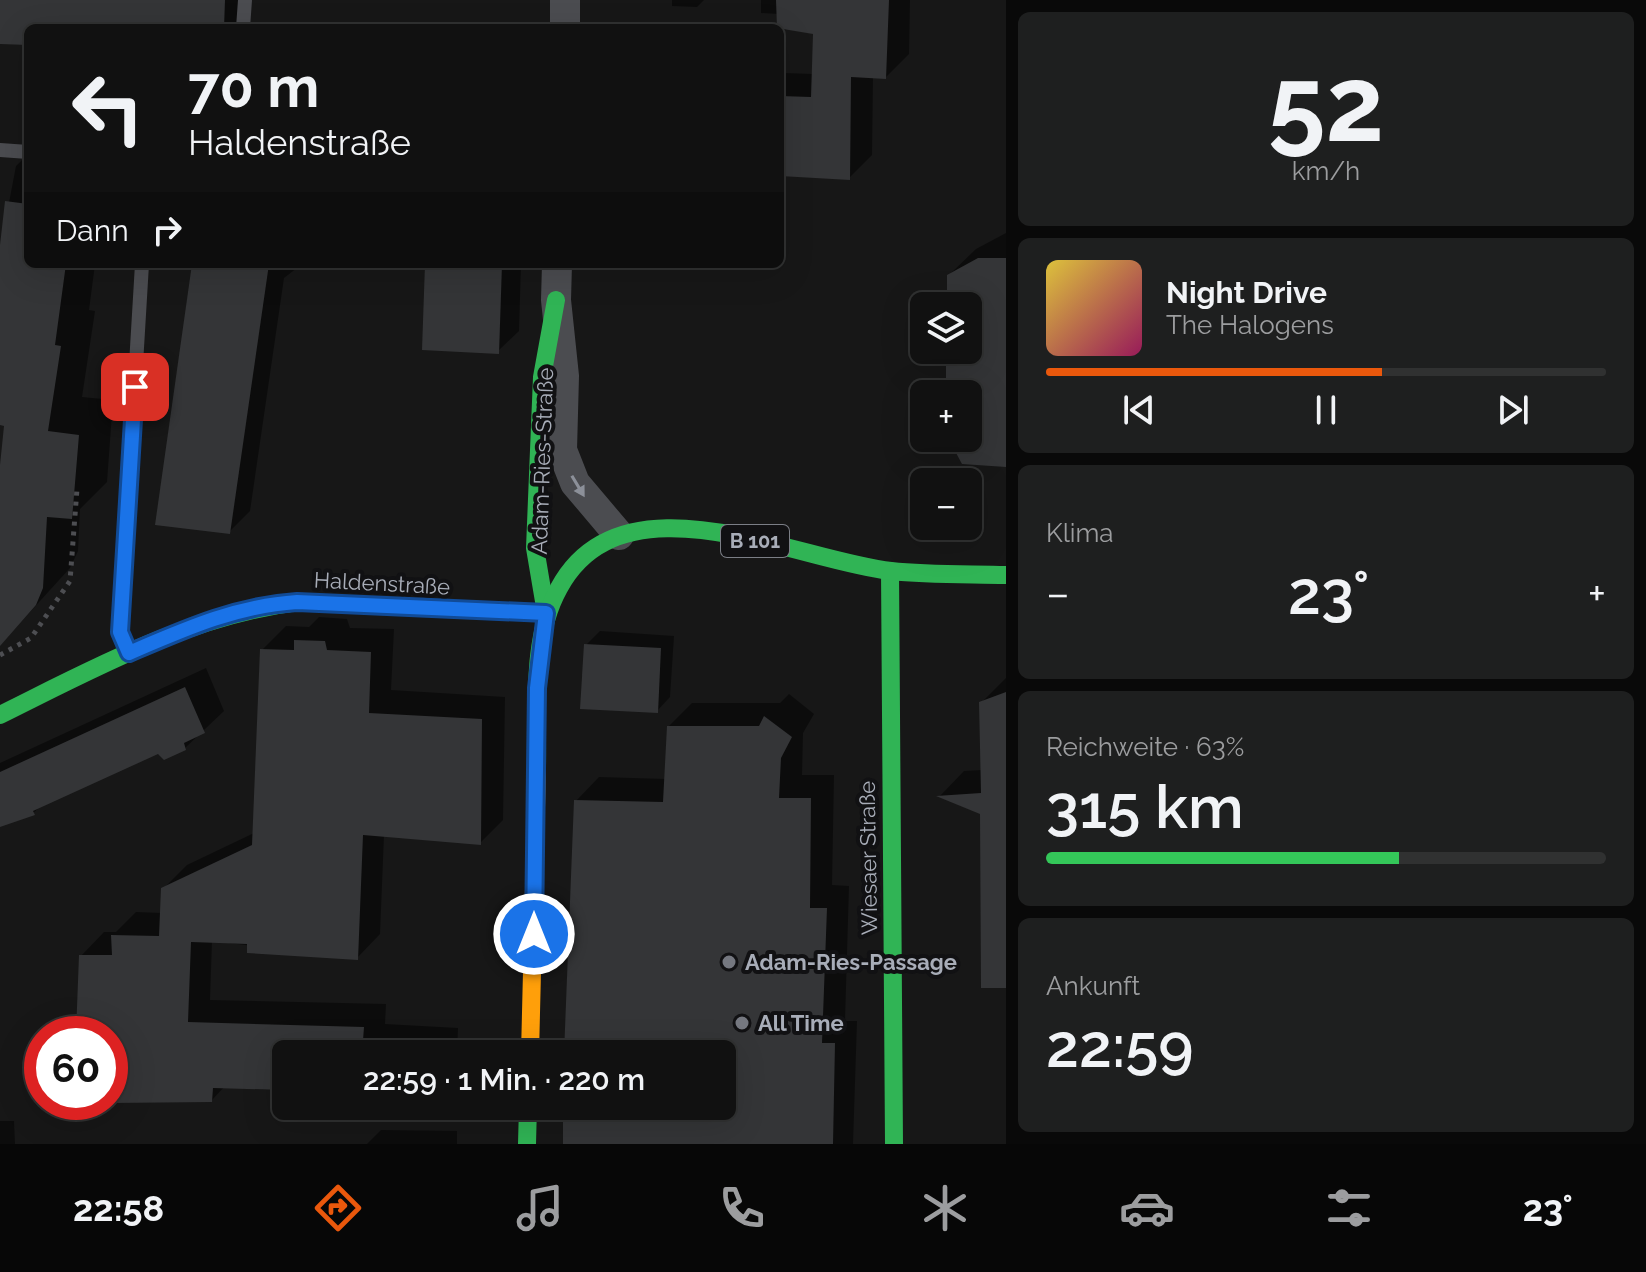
<!DOCTYPE html>
<html lang="de">
<meta charset="utf-8">
<style>
body{margin:0;font-family:Raleway,sans-serif;background:#1e1f1f;color:#f1f3f6;height:100vh;display:flex;flex-direction:column;font-size:30px;white-space:nowrap}
*{box-sizing:border-box;margin:0}
p{font-size:26px;color:#9c9d9f}
.icon{flex:none;width:44px;height:44px;fill:none;stroke:currentColor;stroke-width:2;stroke-linecap:round;stroke-linejoin:round}
.map{position:relative;flex:1;overflow:hidden}
.drawer{display:flex;flex-direction:column;gap:12px;padding:12px;background:#090909;width:640px}
.drawer>*{flex:none}
.guide{position:absolute;left:24px;top:24px;width:760px;height:244px;border-radius:12px;box-shadow:0 8px 32px #0002,0 0 0 2px #303131;background:#111;color:#f1f3f6;overflow:hidden}
.tools{position:absolute;left:910px;top:292px;display:grid;gap:16px}
.tools a{display:grid;place-items:center;width:72px;height:72px;border-radius:12px;background:#111;box-shadow:0 8px 32px #0002,0 0 0 2px #303131;font-size:40px}
.speed{position:absolute;left:24px;top:1016px;display:flex;gap:16px;font-size:40px;font-weight:700;text-align:center}
.speed>*{display:grid;place-content:center;width:104px;height:104px;border-radius:50%;background:#111;box-shadow:0 8px 32px #0002,0 0 0 2px #303131;line-height:1}
.speed .limit{border:12px solid #d22;background:#fff;color:#111}
.pin{position:absolute;display:grid;place-items:center;width:68px;height:68px;color:#fff;margin:-34px;border-radius:16px;box-shadow:0 4px 12px #0006}
.me{position:absolute;width:88px;margin:-44px;rotate:0deg;stroke-linejoin:round;filter:drop-shadow(0 0 6px #0008)}
.turn{display:flex;align-items:center;gap:28px;height:168px;padding:0 32px;font-size:36px}
.turn .icon{width:104px;height:104px;stroke-width:2.5}
.turn b{display:block;font-size:56px;line-height:68px}
.then{display:flex;align-items:center;height:76px;padding:0 32px;background:#0003;gap:16px;font-size:30px}
.big{font-size:60px;font-weight:600;line-height:1.1}
.drawer .widget{flex:1;display:flex;flex-direction:column;justify-content:center;gap:12px;min-width:0;padding:0 28px;border-radius:12px;background:#1e1f1f}
.drawer .dial{align-items:center;gap:0}
.dial b{font-size:104px;line-height:1}
.song{display:flex;align-items:center;gap:24px}
.cover{width:96px;height:96px;border-radius:12px;background:linear-gradient(135deg,hsl(50 70% 55%),hsl(330 70% 35%))}
.played{height:8px;border-radius:4px;background:linear-gradient(90deg,#ea580c 60%,#303131 60%)}
.keys{display:flex;justify-content:space-around;direction:ltr}
.heat{display:flex;justify-content:space-between;align-items:center;font-size:44px;direction:ltr}
.charge{height:12px;border-radius:6px;background:linear-gradient(90deg,#34c759 63%,#303131 0)}
.trip{position:absolute;left:272px;top:1040px;width:464px;height:80px;border-radius:12px;background:#111;box-shadow:0 8px 32px #0002,0 0 0 2px #303131;font-weight:600;line-height:80px;text-align:center}
.menu{display:flex;height:128px;justify-content:space-around;align-items:center;background:#070707;color:#9c9d9f}
.menu .icon{width:56px;height:56px}
.menu .current{color:#ea580c}
.menu b{font-size:36px;color:#f1f3f6}
main{display:flex;flex:1;min-height:0}
.map>svg:first-child{display:block}
</style>
<main>
<div class="map">
<svg width="1006" height="1144" viewBox="0 0 1006 1144">
<rect width="100%" height="100%" fill="#171717"/>
<g fill="#0007">
<path d="M0 0H249L246 28H28V43L0 42Z"/>
<path d="M672 0H704L697 7 672 6Z"/>
<path d="M761 0H910L909 54 886 77 873 76 872 155 849 178 780 174V77L784 73 813 74 815 32 780 29 779 14 761 13Z"/>
<path d="M28 154V264H95L89 310 95 311 82 397 113 400 107 482 80 509 78 551 70 568 0 645V482L7 424 0 423V250L16 166Z"/>
<path d="M1006 233V465L950 438H968V394H948L949 350H968V306H949V275L976 249Z"/>
<path d="M194 264H302L284 278 250 511 229 532Z"/>
<path d="M427 264H521L519 331 498 351Z"/>
<path d="M319 617 347 619 350 628 394 629 391 690 505 697 503 820 480 843 384 835 380 934 357 958 212 941 210 1000 386 1004 385 1024 458 1028 457 1054H286V1088L225 1086 212 1100 110 1101V1034H78L81 956 104 932H116L136 912 162 913 163 889 187 865 254 833 262 650 286 626 309 627Z"/>
<path d="M600 631 674 636 670 697 657 711 586 645Z"/>
<path d="M206 668 224 711 185 748 159 752 42 805 33 813 0 824V763Z"/>
<path d="M1006 678V986L982 813 940 796 964 771 982 770 981 703Z"/>
<path d="M789 694 814 714 803 733 802 775H834L832 885 849 886 845 1021H857L853 1144H563L565 1106H722V1054H567L576 801 599 777 666 779 669 726 692 703H780Z"/>
<path d="M0 1121H14L15 1144H0Z"/>
<path d="M381 1130 457 1131V1144H367Z"/>
</g>
<g fill="#343537">
<path d="M0 0H225L224 28H28V45L0 44Z"/>
<path d="M776 0H889L886 79 851 77 850 180 780 176V96L811 97 813 34 777 28Z"/>
<path d="M5 201 28 204V264H66L55 345 61 346 48 431 79 435 72 519 47 517 43 588 36 605 0 646V465L4 426 0 425V245Z"/>
<path d="M978 258H1006V467L962 464 948 438H968V394H946V350H968V306H947V275Z"/>
<path d="M192 264H269L230 534 155 525Z"/>
<path d="M425 264H502L499 354 422 350Z"/>
<path d="M294 640 325 641 327 650 371 652 369 713 482 719 481 845 363 835 358 960 247 953V944L191 942 188 1022 364 1027 362 1054H286V1090L213 1088 212 1102 110 1103V1034H76L79 955H112L111 935 159 936 161 888 252 845 260 649 294 650Z"/>
<path d="M584 644 661 648 658 713 580 709Z"/>
<path d="M185 687 205 733 184 743 186 750 164 760 158 754 33 811 35 815 0 827V772Z"/>
<path d="M1006 692V988H981L980 814 936 796 981 793 979 702Z"/>
<path d="M764 716 792 737 781 758 779 798H811L810 908H827L822 1043H835L833 1144H563V1106H722V1054H564L574 800 663 802 667 726H759Z"/>
</g>
<g fill="none" stroke-linecap="round" stroke-linejoin="round">
<path stroke="#4d4e52" stroke-width="5" stroke-dasharray="4 6" stroke-linecap="butt" d="M0 655 31 638 70 581 77 489"/>
<g stroke="#4b4c50" stroke-width="14">
<path d="M243 28 245 0"/>
<path d="M0 150 28 152"/>
<path d="M128 649 120 632 142 264"/>
</g>
<g stroke="#4b4c50" stroke-width="30">
<path d="M565 28V0"/>
<path d="M557 264 556 300 564 376 562 450 575 483 619 535"/>
</g>
<g stroke="#30b455" stroke-width="18">
<path d="M890 571 894 1144"/>
<path d="M0 715C97 667 189 616 297 602L546 613 535 548 542 377 556 300"/>
<path d="M537 766C538 708 530 640 559 588 622 471 795 560 891 571 928 575 968 574 1006 575"/>
<path d="M527 1144 528 1106"/>
</g>
<path stroke="#ff9f0a" stroke-width="18" d="M530 1054 537 766"/>
</g>
<defs><path id="oneway-solid" d="M-6-.8H1V-3.2L6.5 0L1 3.2V.8H-6Z" transform="scale(2)"/></defs>
<use fill="#8c9099" href="#oneway-solid" transform="translate(578 486) rotate(59)"/>
<g fill="none" stroke-linecap="round" stroke-linejoin="round">
<g stroke="#114b97" stroke-width="20">
<path id="route" d="M135 387 120 632 129 653C185 629 236 606 297 602L546 613 537 688 534 934"/>
</g>
<use href="#route" stroke="#1a73e8" stroke-width="14"/>
</g>
<g fill="#757880" stroke="#111113" stroke-width="3">
<circle cx="729" cy="962" r="8"/>
<circle cx="742" cy="1023" r="8"/>
</g>
<g text-anchor="middle" stroke-width="8" stroke-linejoin="round" paint-order="stroke">
<rect fill="#111113" stroke="#7b7e86" stroke-width="2" x="721" y="525" width="68" height="32" rx="6"/>
<g font-size="20" font-weight="bold" fill="#a8adb8">
<text x="755" y="548">B 101</text>
</g>
<g font-size="22" fill="#a8adb8" stroke="#111113">
<text transform="translate(542 461) rotate(-88)" y="8">Adam-Ries-Straße</text>
<text transform="translate(382 583) rotate(3)" y="8">Haldenstraße</text>
<text transform="translate(868 858) rotate(-91)" y="8">Wiesaer Straße</text>
</g>
<g font-size="22" font-weight="bold" fill="#a8adb8" stroke="#111113" text-anchor="start">
<text x="745" y="970">Adam-Ries-Passage</text>
<text x="758" y="1031">All Time</text>
</g>
</g>
</svg>
<div class="tools">
<a><svg class="icon" aria-label="layers" viewBox="0 0 24 24"><path d="M12 4l9 5-9 5-9-5zM3 14l9 5 9-5"/></svg></a>
<a>+</a>
<a>−</a>
</div>
<div class="speed"><div class="limit">60</div></div>
<div class="pin" style="left:135px;top:387px;background:#d93025"><svg class="icon" aria-label="arrive" viewBox="0 0 24 24"><path d="M6 21V4h12l-3 4 3 4H6"/></svg></div>
<svg class="me" style="left:534px;top:934px" viewBox="-20 -20 40 40"><circle r="17" fill="#1a73e8" stroke="#fff" stroke-width="3"/><path d="M0-11L8 9 0 5-8 9z" fill="#fff"/></svg>
<div class="trip">22:59 · 1 Min. · 220 m</div>
<div class="guide">
<div class="turn"><svg class="icon" aria-label="left" viewBox="0 0 24 24"><path d="M17 20v-9H6M10 6l-5 5 5 5"/></svg><div><b>70 m</b>Haldenstraße</div></div>
<div class="then">Dann<svg class="icon" aria-label="right" viewBox="0 0 24 24"><path d="M7 20v-9h11M14 6l5 5-5 5"/></svg></div>
</div>
</div>
<section class="drawer">
<div class="widget dial"><b>52</b><p>km/h</p></div>
<div class="widget">
<div class="song"><i class="cover"></i><div><b>Night Drive</b><p>The Halogens</p></div></div>
<div class="played"></div>
<div class="keys"><svg class="icon" aria-label="previous" viewBox="0 0 24 24"><path d="M18 5L8 12l10 7zM5 5v14"/></svg><svg class="icon" aria-label="pause" viewBox="0 0 24 24"><path d="M8 5v14M16 5v14"/></svg><svg class="icon" aria-label="next" viewBox="0 0 24 24"><path d="M6 5l10 7-10 7zM19 5v14"/></svg></div>
</div>
<div class="widget"><p>Klima</p>
<div class="heat"><a>−</a><b class="big">23°</b><a>+</a></div>
</div>
<div class="widget"><p>Reichweite · 63%</p><b class="big">315 km</b><div class="charge"></div></div>
<div class="widget"><p>Ankunft</p><b class="big">22:59</b></div>
</section>
</main>
<nav class="menu">
<b>22:58</b>
<svg class="icon current" aria-label="directions" viewBox="0 0 24 24"><path d="M12 3l9 9-9 9-9-9zM9 14v-3h6M13 9l2 2-2 2"/></svg>
<svg class="icon" aria-label="music" viewBox="0 0 24 24"><path d="M9 18V5l10-2v13"/><circle cx="6" cy="18" r="3"/><circle cx="16" cy="16" r="3"/></svg>
<svg class="icon" aria-label="phone" viewBox="0 0 24 24"><path d="M5 4h4l2 5-3 2q2 4 5 5l2-3 5 2v4C11 20 4 13 5 4z"/></svg>
<svg class="icon" aria-label="climate" viewBox="0 0 24 24"><path d="M12 3v18M4 7l16 10M4 17L20 7"/></svg>
<svg class="icon" aria-label="car" viewBox="0 0 24 24"><path d="M5 17H2v-5l4-1 3-4h7l3 4 3 1v5h-3M9 17h6M6 11h13"/><circle cx="7" cy="17" r="2"/><circle cx="17" cy="17" r="2"/></svg>
<svg class="icon" aria-label="filters" viewBox="0 0 24 24"><path d="M4 7h16M4 17h16"/><circle cx="9" cy="7" r="2"/><circle cx="15" cy="17" r="2"/></svg>
<b>23°</b>
</nav>
